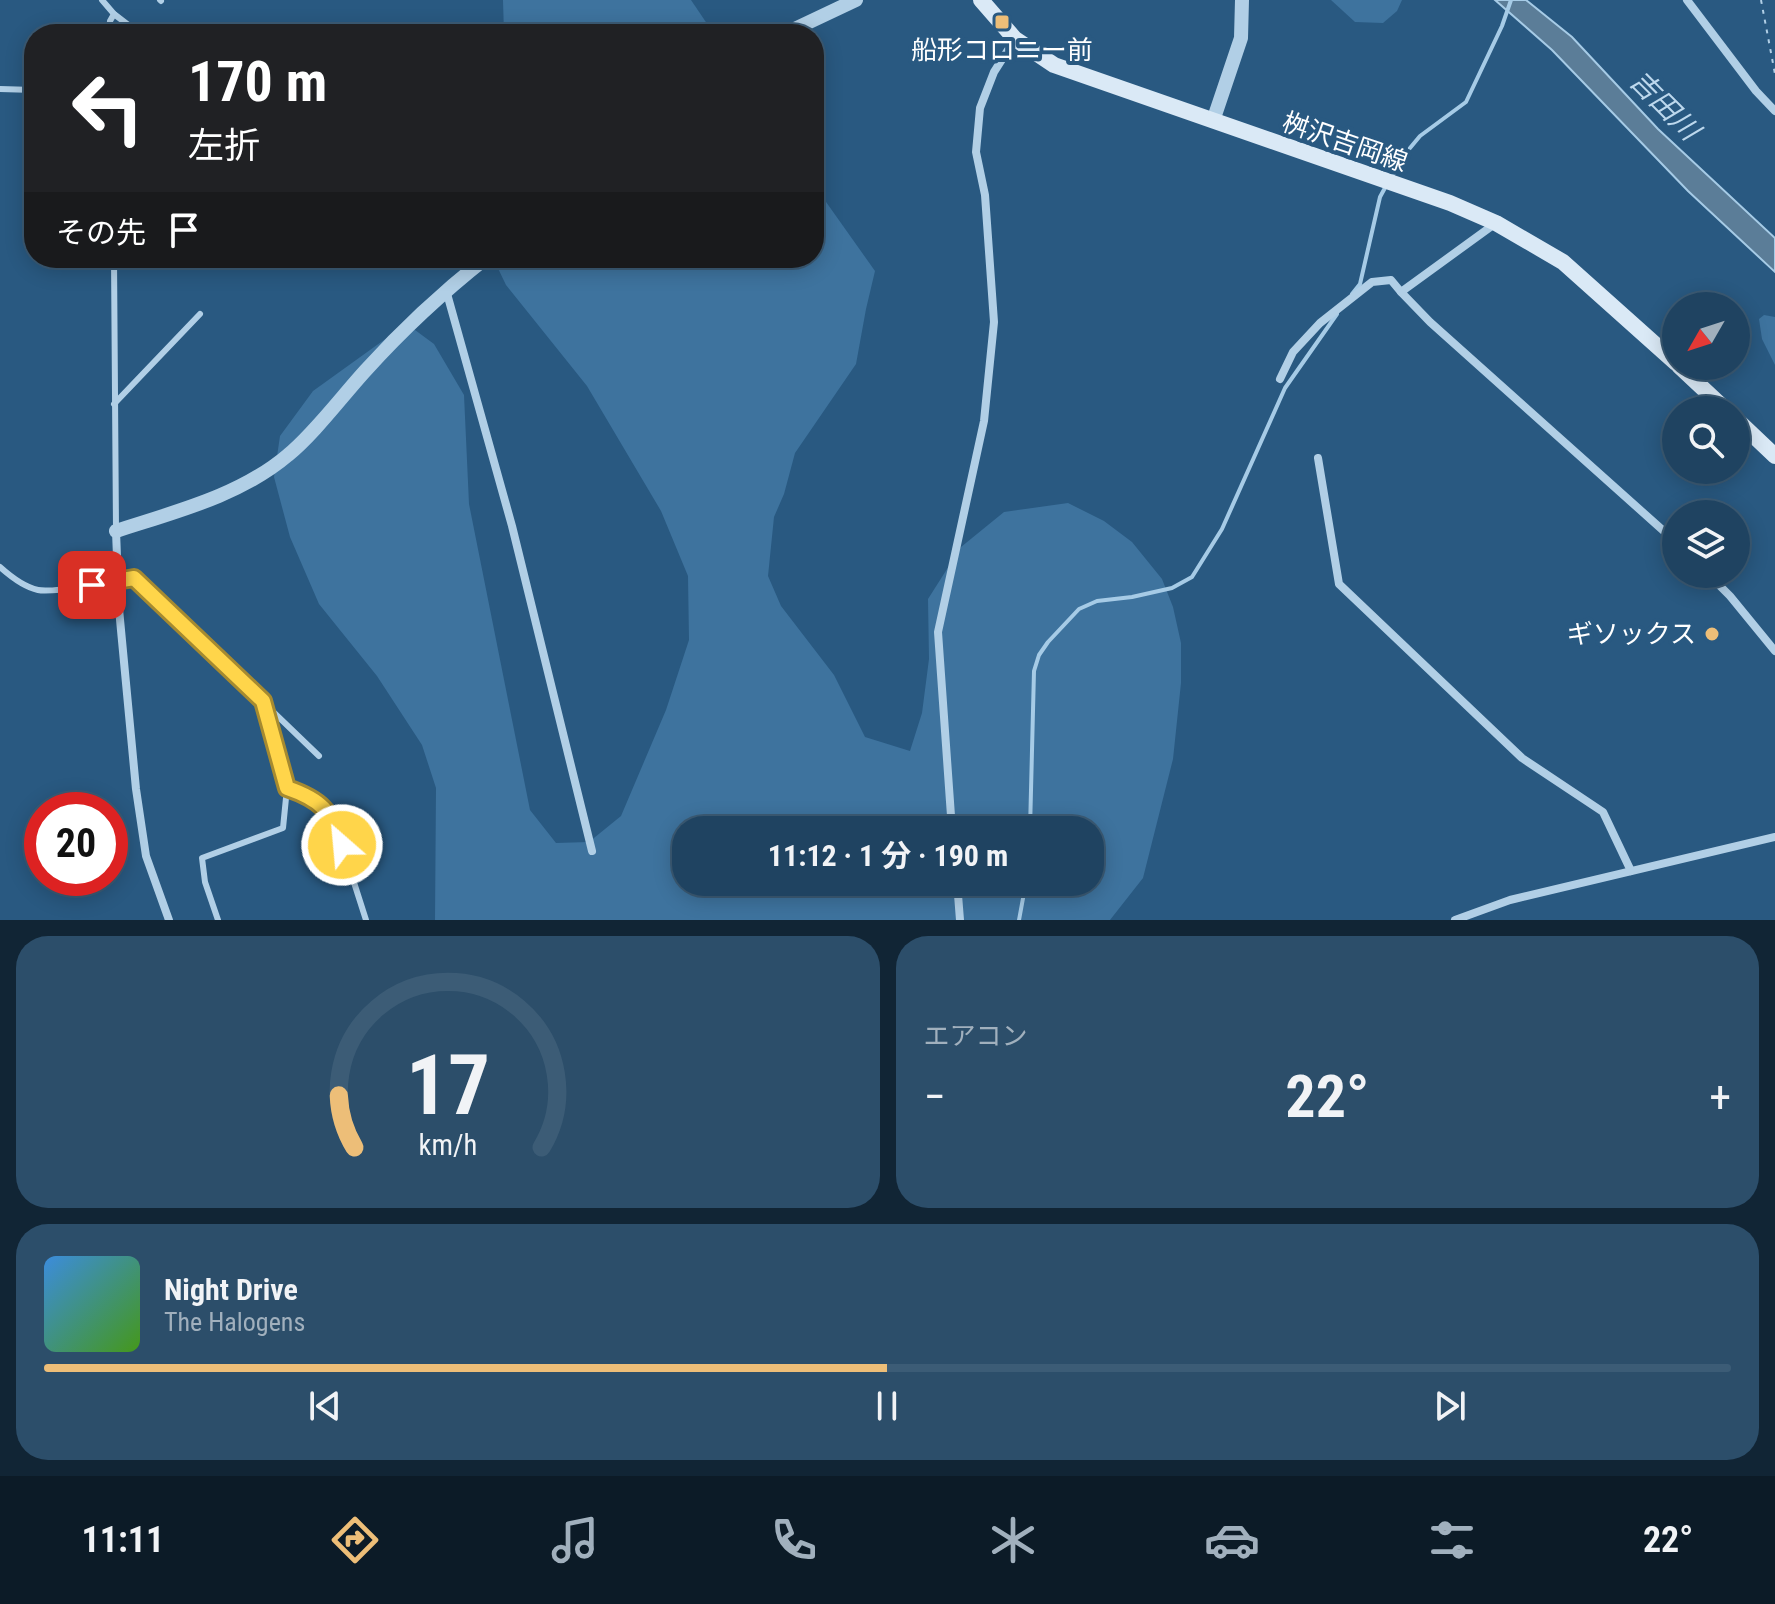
<!DOCTYPE html>
<html lang="ja">
<meta charset="utf-8">
<style>
body{margin:0;font-family:"Roboto Condensed","Noto Sans JP",sans-serif;background:#2c4e6a;color:#f1f3f6;height:100vh;display:flex;flex-direction:column;font-size:30px;white-space:nowrap}
*{box-sizing:border-box;margin:0}
p{font-size:26px;color:#a1b0bd}
.icon{flex:none;width:44px;height:44px;fill:none;stroke:currentColor;stroke-width:2;stroke-linecap:round;stroke-linejoin:round}
.map{position:relative;height:920px;overflow:hidden}
.panel{display:flex;flex-direction:column;gap:16px;padding:16px;background:#112535;flex:1}
.panel>*{flex:none}
.banner{position:absolute;left:24px;top:24px;width:800px;height:244px;border-radius:32px;box-shadow:0 4px 20px #0003,0 0 0 2px #3c5c76;background:#202124;color:#fff;overflow:hidden}
.needle{width:52px;rotate:231deg}
.controls{position:absolute;left:1662px;top:292px;display:grid;gap:16px}
.controls a{display:grid;place-items:center;width:88px;height:88px;border-radius:50%;background:#1f4361;box-shadow:0 4px 20px #0003,0 0 0 2px #3c5c76;font-size:40px}
.speed{position:absolute;left:24px;top:792px;display:flex;gap:16px;font-size:40px;font-weight:700;text-align:center}
.speed>*{display:grid;place-content:center;width:104px;height:104px;border-radius:50%;background:#1f4361;box-shadow:0 4px 20px #0003,0 0 0 2px #3c5c76;line-height:1}
.speed .limit{border:12px solid #d22;background:#fff;color:#111}
.pin{position:absolute;display:grid;place-items:center;width:68px;height:68px;color:#fff;margin:-34px;border-radius:16px;box-shadow:0 4px 12px #0006}
.me{position:absolute;width:88px;margin:-44px;rotate:333deg;stroke-linejoin:round;filter:drop-shadow(0 0 6px #0008)}
.turn{display:flex;align-items:center;gap:28px;height:168px;padding:0 32px;font-size:36px}
.turn .icon{width:104px;height:104px;stroke-width:2.5}
.turn b{display:block;font-size:56px;line-height:68px}
.then{display:flex;align-items:center;height:76px;padding:0 32px;background:#0003;gap:16px;font-size:30px}
.big{font-size:60px;font-weight:700;line-height:1.1}
.panel .tile{flex:1;display:flex;flex-direction:column;justify-content:center;gap:12px;min-width:0;padding:0 28px;border-radius:32px;background:#2c4e6a}
.panel .dial{align-items:center;gap:0}
.dial svg{height:208px;overflow:visible;fill:none;stroke:#3c5c76;stroke-width:7;stroke-linecap:round;text-anchor:middle}
.dial text{fill:#f1f3f6;stroke:none}
.song{display:flex;align-items:center;gap:24px}
.cover{width:96px;height:96px;border-radius:12px;background:linear-gradient(135deg,hsl(210 70% 55%),hsl(100 70% 35%))}
.played{height:8px;border-radius:4px;background:linear-gradient(90deg,#edbe78 50%,#3c5c76 50%)}
.keys{display:flex;justify-content:space-around;direction:ltr}
.heat{display:flex;justify-content:space-between;align-items:center;font-size:44px;direction:ltr}
.panel .tiles{flex:1;display:grid;gap:16px;grid-template-columns:1fr 1fr}
.tile:last-child{grid-column:span 2}
.trip{position:absolute;left:672px;top:816px;width:432px;height:80px;border-radius:32px;background:#1f4361;box-shadow:0 4px 20px #0003,0 0 0 2px #3c5c76;font-weight:700;line-height:80px;text-align:center}
.tabs{display:flex;height:128px;justify-content:space-around;align-items:center;background:#0c1b27;color:#a1b0bd}
.tabs .icon{width:56px;height:56px}
.tabs .current{color:#edbe78}
.tabs b{font-size:36px;color:#f1f3f6}
.map>svg:first-child{display:block}
</style>
<div class="map">
<svg width="1775" height="920" viewBox="0 0 1775 920">
<rect width="100%" height="100%" fill="#295981"/>
<g fill="#3e739e" fill-rule="evenodd">
<path d="M503 0H691L714 34H504Z"/>
<path d="M1331 0H1402L1397 11 1383 23 1355 22Z"/>
<path d="M814 185 875 271 866 309 856 364 795 453 784 494 774 517 768 576 781 606 834 675 865 737 910 751 922 713 929 659 928 599 961 547 1004 512 1068 503 1104 521 1132 542 1162 579 1173 607 1181 643V683L1173 759 1143 878 1110 920H435L436 788 422 745 377 676 319 604 290 537 274 477 280 436 313 391 395 332 415 330 434 344 464 395 469 504 530 810 556 843 589 842 621 816 666 710 689 640 688 576 661 511 587 386 506 285 493 258H814ZM686 830H1090V882H686Z"/>
<path d="M1764 315 1775 317V365L1762 339 1759 319Z"/>
</g>
<path fill="#5b7d98" stroke="#a6cbe6" stroke-width="2" d="M1495 0H1526L1572 37 1658 129 1775 238V272L1688 191 1552 50Z"/>
<g fill="none" stroke-linecap="round" stroke-linejoin="round">
<g stroke="#a6cbe6" stroke-width="4">
<path d="M1391 178 1405 154 1420 136 1466 102 1502 26 1511 0"/>
<path d="M1352 294 1360 284 1380 197 1386 186"/>
<path d="M1030 830 1034 671 1039 655 1048 642 1079 609 1097 601 1132 597 1172 588 1192 577 1222 529 1285 388 1337 314"/>
<path d="M1019 920 1026 882"/>
</g>
<path stroke="#b1cfe6" stroke-width="2" stroke-dasharray="4 6" stroke-linecap="butt" d="M1761 0 1775 74"/>
<g stroke="#b1cfe6" stroke-width="6">
<path d="M102 0 114 14 140 34"/>
<path d="M160 0 161 1"/>
<path d="M109 34 110 21 114 14"/>
<path d="M0 89 34 90"/>
<path d="M114 258 116 530"/>
<path d="M114 404 200 314"/>
<path d="M0 567C10 576 24 587 38 590 52 593 118 582 134 578L319 756"/>
<path d="M264 705 287 788 311 796 334 820 366 920"/>
<path d="M218 920 205 882 202 858 283 828 287 788"/>
</g>
<g stroke="#b1cfe6" stroke-width="8">
<path d="M1687 0 1756 91 1775 111"/>
<path d="M1496 223 1401 292 1430 322 1676 542"/>
<path d="M446 290 512 526 592 851"/>
<path d="M1280 379 1293 352 1320 323 1372 282 1391 280 1401 292"/>
<path d="M1318 458 1339 584 1522 758 1603 812 1631 871"/>
<path d="M116 531 119 609 136 789 146 856 169 920"/>
<path d="M1708 574 1730 596 1775 651"/>
<path d="M952 830 938 632 984 421 994 322 985 195 976 152 980 108 994 72 1015 39"/>
<path d="M957 882 960 920"/>
<path d="M1455 920 1510 900 1775 837"/>
</g>
<g stroke="#b1cfe6" stroke-width="14">
<path d="M784 34 856 0"/>
<path d="M1213 121 1241 38 1242 0"/>
<path d="M116 531C174 512 240 496 288 455 314 434 343 395 366 370 403 329 443 292 486 258"/>
</g>
<g stroke="#dae9f6" stroke-width="16">
<path d="M981 0 1015 39 1054 65 1450 203 1496 223 1563 262 1676 363"/>
<path d="M1679 366 1726 410"/>
<path d="M1736 419 1775 456"/>
</g>
</g>
<g fill="none" stroke-linecap="round" stroke-linejoin="round">
<g stroke="#a68a30" stroke-width="20">
<path id="route" d="M92 585 134 578 263 701 287 788C322 800 331 811 342 845"/>
</g>
<use href="#route" stroke="#ffd54a" stroke-width="14"/>
</g>
<g fill="#edbe78" stroke="#295981" stroke-width="3">
<rect x="994" y="14" width="16" height="16" rx="4"/>
<circle cx="1712" cy="634" r="8"/>
</g>
<g text-anchor="middle" stroke-width="8" stroke-linejoin="round" paint-order="stroke">
<g font-size="26" fill="#fff" stroke="#295981">
<text x="1002" y="59">船形コロニー前</text>
<text x="1696" y="643" text-anchor="end">ギソックス</text>
</g>
<g font-size="26" fill="#fff" stroke="#295981">
<text transform="translate(1345 142) rotate(19)" y="9">桝沢吉岡線</text>
</g>
<g font-size="28" font-style="italic" fill="#bdd8ed" stroke="#295981">
<text transform="translate(1665 105) rotate(45)" y="10">吉田川</text>
</g>
</g>
</svg>
<div class="controls">
<a><svg class="needle" viewBox="-14 -14 28 28"><path d="M0-13l5 13h-10z" fill="#e53935"/><path d="M0 13l5-13h-10z" fill="#a1b0bd"/></svg></a>
<a><svg class="icon" aria-label="search" viewBox="0 0 24 24"><circle cx="10" cy="10" r="6"/><path d="M15 15l6 6"/></svg></a>
<a><svg class="icon" aria-label="layers" viewBox="0 0 24 24"><path d="M12 4l9 5-9 5-9-5zM3 14l9 5 9-5"/></svg></a>
</div>
<div class="speed"><div class="limit">20</div></div>
<div class="pin" style="left:92px;top:585px;background:#d93025"><svg class="icon" aria-label="arrive" viewBox="0 0 24 24"><path d="M6 21V4h12l-3 4 3 4H6"/></svg></div>
<svg class="me" style="left:342px;top:845px" viewBox="-20 -20 40 40"><circle r="17" fill="#ffd54a" stroke="#fff" stroke-width="3"/><path d="M0-11L8 9 0 5-8 9z" fill="#fff"/></svg>
<div class="trip">11:12 · 1 分 · 190 m</div>
<div class="banner">
<div class="turn"><svg class="icon" aria-label="left" viewBox="0 0 24 24"><path d="M17 20v-9H6M10 6l-5 5 5 5"/></svg><div><b>170 m</b>左折</div></div>
<div class="then">その先<svg class="icon" aria-label="arrive" viewBox="0 0 24 24"><path d="M6 21V4h12l-3 4 3 4H6"/></svg></div>
</div>
</div>
<section class="panel">
<div class="tiles">
<div class="tile dial"><svg viewBox="0 0 100 80">
<path d="M14 69A42 42 0 1 1 86 69"/>
<path d="M14 69A42 42 0 0 1 8 49" stroke="#edbe78"/>
<text x="50" y="56" font-size="32" font-weight="700">17</text>
<text x="50" y="72" font-size="11">km/h</text>
</svg></div>
<div class="tile"><p>エアコン</p>
<div class="heat"><a>−</a><b class="big">22°</b><a>+</a></div>
</div>
<div class="tile">
<div class="song"><i class="cover"></i><div><b>Night Drive</b><p>The Halogens</p></div></div>
<div class="played"></div>
<div class="keys"><svg class="icon" aria-label="previous" viewBox="0 0 24 24"><path d="M18 5L8 12l10 7zM5 5v14"/></svg><svg class="icon" aria-label="pause" viewBox="0 0 24 24"><path d="M8 5v14M16 5v14"/></svg><svg class="icon" aria-label="next" viewBox="0 0 24 24"><path d="M6 5l10 7-10 7zM19 5v14"/></svg></div>
</div>
</div>
</section>
<nav class="tabs">
<b>11:11</b>
<svg class="icon current" aria-label="directions" viewBox="0 0 24 24"><path d="M12 3l9 9-9 9-9-9zM9 14v-3h6M13 9l2 2-2 2"/></svg>
<svg class="icon" aria-label="music" viewBox="0 0 24 24"><path d="M9 18V5l10-2v13"/><circle cx="6" cy="18" r="3"/><circle cx="16" cy="16" r="3"/></svg>
<svg class="icon" aria-label="phone" viewBox="0 0 24 24"><path d="M5 4h4l2 5-3 2q2 4 5 5l2-3 5 2v4C11 20 4 13 5 4z"/></svg>
<svg class="icon" aria-label="climate" viewBox="0 0 24 24"><path d="M12 3v18M4 7l16 10M4 17L20 7"/></svg>
<svg class="icon" aria-label="car" viewBox="0 0 24 24"><path d="M5 17H2v-5l4-1 3-4h7l3 4 3 1v5h-3M9 17h6M6 11h13"/><circle cx="7" cy="17" r="2"/><circle cx="17" cy="17" r="2"/></svg>
<svg class="icon" aria-label="filters" viewBox="0 0 24 24"><path d="M4 7h16M4 17h16"/><circle cx="9" cy="7" r="2"/><circle cx="15" cy="17" r="2"/></svg>
<b>22°</b>
</nav>
